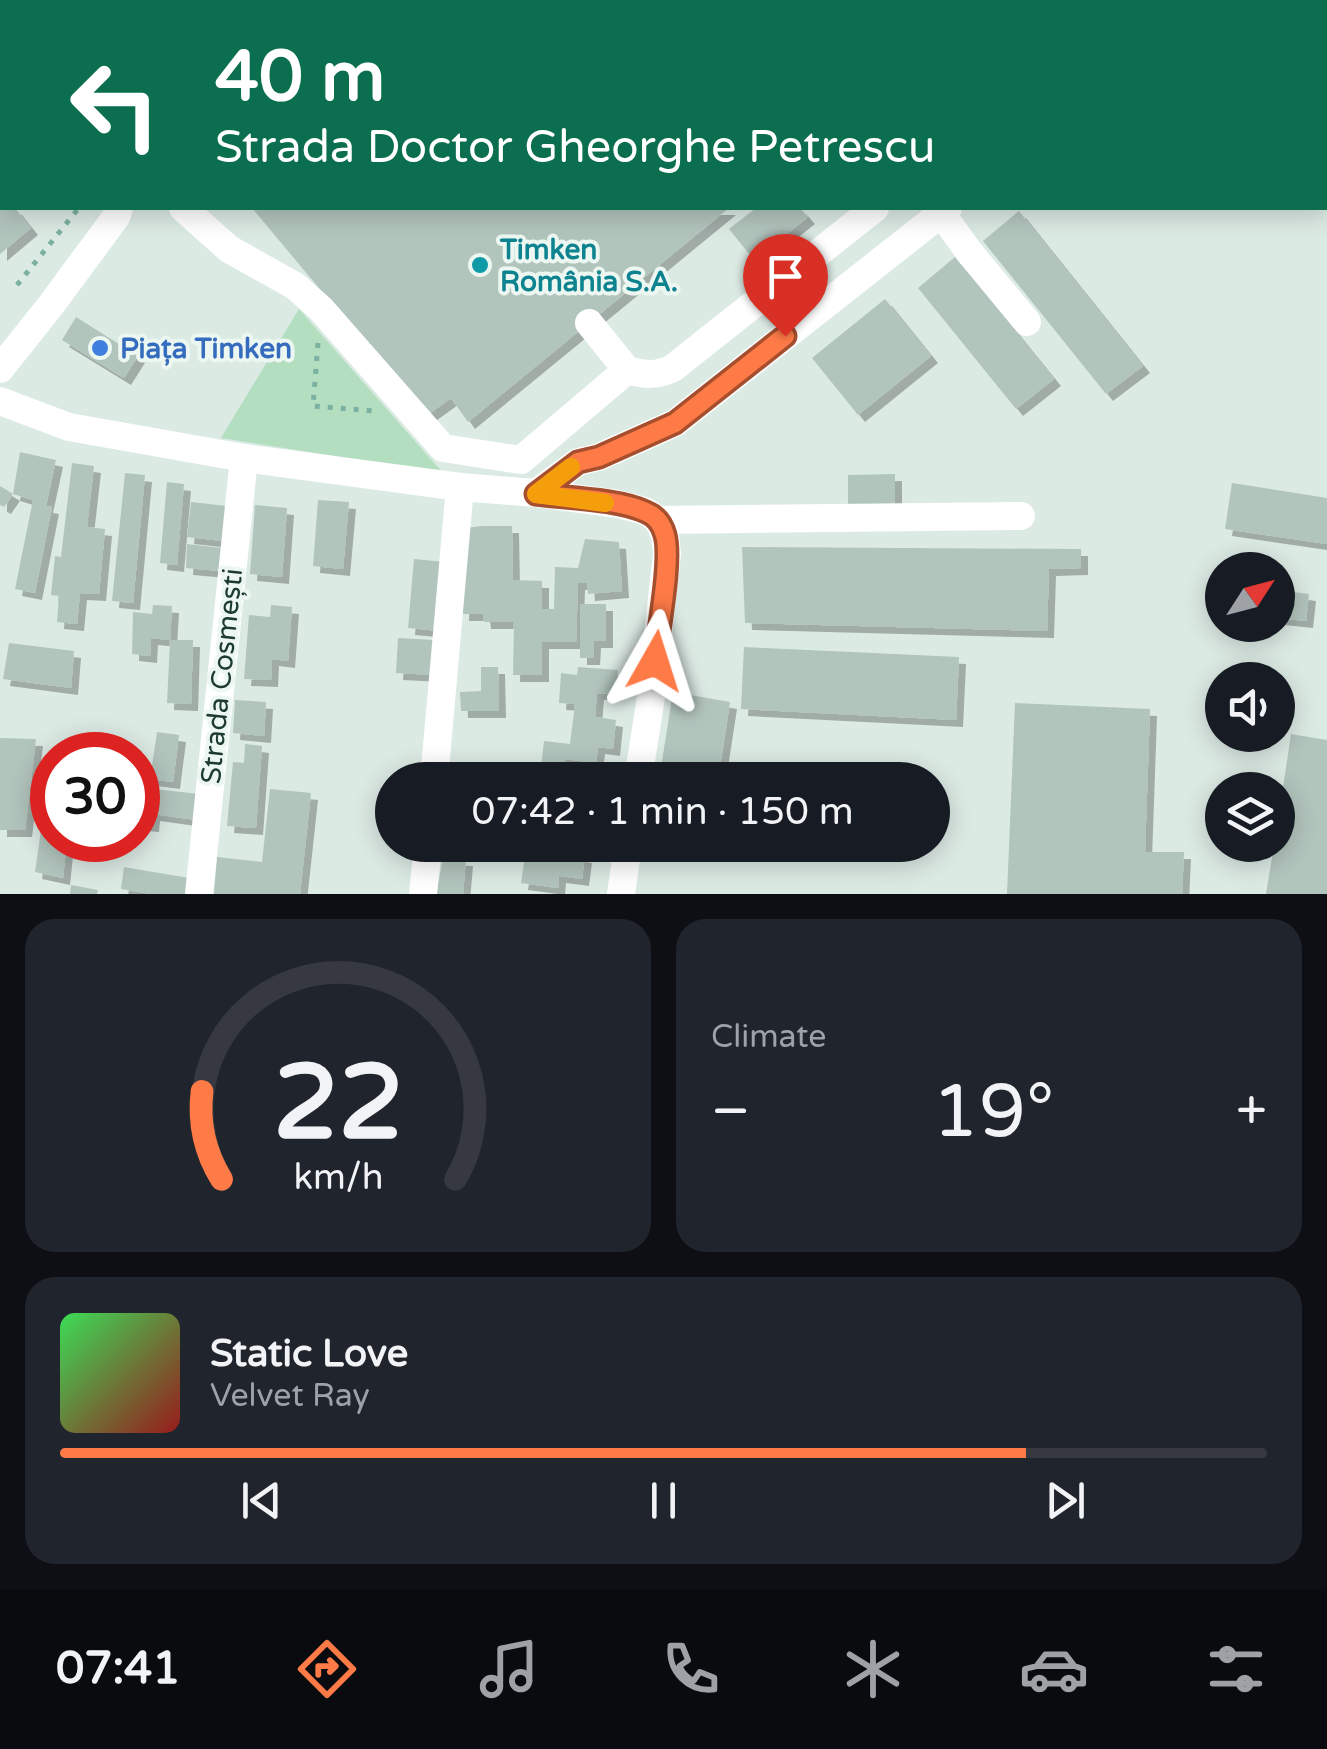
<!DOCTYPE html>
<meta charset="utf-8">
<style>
body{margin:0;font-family:"Varela Round",sans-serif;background:#20242c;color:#f1f3f6;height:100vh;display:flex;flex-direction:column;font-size:38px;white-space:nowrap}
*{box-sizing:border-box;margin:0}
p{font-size:32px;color:#9ea1a6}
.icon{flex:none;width:55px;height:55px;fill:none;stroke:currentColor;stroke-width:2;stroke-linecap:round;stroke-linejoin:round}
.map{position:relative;height:894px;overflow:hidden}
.sheet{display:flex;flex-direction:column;gap:25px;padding:25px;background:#0d0f14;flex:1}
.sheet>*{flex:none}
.top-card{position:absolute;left:0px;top:0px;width:1328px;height:210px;box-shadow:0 5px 25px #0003;background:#0b6e4f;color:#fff;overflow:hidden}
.needle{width:65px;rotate:54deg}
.fabs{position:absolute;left:1205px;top:552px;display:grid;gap:20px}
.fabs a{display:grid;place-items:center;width:90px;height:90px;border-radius:50%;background:#171b24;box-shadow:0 5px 25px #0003;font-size:50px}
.speed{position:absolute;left:30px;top:732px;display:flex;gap:20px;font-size:50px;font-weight:700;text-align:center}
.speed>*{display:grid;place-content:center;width:130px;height:130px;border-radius:50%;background:#171b24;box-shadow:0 5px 25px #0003;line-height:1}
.speed .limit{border:15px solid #d22;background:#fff;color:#111}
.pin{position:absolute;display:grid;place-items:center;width:85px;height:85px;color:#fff;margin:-102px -42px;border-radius:50% 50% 50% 0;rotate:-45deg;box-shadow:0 0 10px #0007}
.pin .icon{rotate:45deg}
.me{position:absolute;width:110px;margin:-55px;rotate:6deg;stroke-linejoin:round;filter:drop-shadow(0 0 8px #0008)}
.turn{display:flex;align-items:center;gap:35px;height:210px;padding:0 50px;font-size:45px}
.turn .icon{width:130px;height:130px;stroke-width:2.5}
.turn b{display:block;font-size:70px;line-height:85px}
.big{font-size:75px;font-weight:600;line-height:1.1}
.sheet .widget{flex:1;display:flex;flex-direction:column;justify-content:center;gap:15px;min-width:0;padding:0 35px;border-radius:30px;background:#20242c}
.sheet .dial{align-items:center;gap:0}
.dial svg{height:260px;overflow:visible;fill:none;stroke:#363941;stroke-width:7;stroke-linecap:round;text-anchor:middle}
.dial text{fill:#f1f3f6;stroke:none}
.song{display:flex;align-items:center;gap:30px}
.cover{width:120px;height:120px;border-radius:15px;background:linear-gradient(135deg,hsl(130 70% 55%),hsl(0 70% 35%))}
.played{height:10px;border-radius:5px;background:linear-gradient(90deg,#fe7a47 80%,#363941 80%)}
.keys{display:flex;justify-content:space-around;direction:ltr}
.heat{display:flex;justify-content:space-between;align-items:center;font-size:55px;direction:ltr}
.sheet .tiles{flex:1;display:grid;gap:25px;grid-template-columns:1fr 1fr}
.widget:last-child{grid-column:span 2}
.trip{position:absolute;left:375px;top:762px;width:575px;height:100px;border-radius:50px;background:#171b24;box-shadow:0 5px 25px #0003;font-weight:600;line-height:100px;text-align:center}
.dock{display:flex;height:160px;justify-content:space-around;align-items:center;background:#090b0e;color:#9ea1a6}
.dock .icon{width:70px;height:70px}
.dock .current{color:#fe7a47}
.dock b{font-size:45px;color:#f1f3f6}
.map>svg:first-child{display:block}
</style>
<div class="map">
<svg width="1327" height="894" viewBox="0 0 1327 894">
<defs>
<filter id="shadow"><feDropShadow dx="7" dy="7" stdDeviation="0" flood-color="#0004"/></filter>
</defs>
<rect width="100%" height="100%" fill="#dceae4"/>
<path fill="#b3dec0" d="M299 309 443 473 221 438Z"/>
<g fill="#b2c5bd" filter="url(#shadow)">
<path d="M0 208H15L31 228 0 254Z"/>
<path d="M252 208H729L468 422 451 398 426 416Z"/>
<path d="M756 208H800L808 217 754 260 729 229Z"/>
<path d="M1019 211 1143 366 1106 394 983 241Z"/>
<path d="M955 257 1054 379 1016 409 918 288Z"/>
<path d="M885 299 931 356 858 415 812 358Z"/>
<path d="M76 317 138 356 124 378 62 340Z"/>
<path d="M20 452 56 460 46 506 52 507 35 593 15 589 33 500 13 494Z"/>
<path d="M72 463 94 466 87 527 105 529 99 594 80 593 77 624 57 622 59 596 51 595 55 556 61 557Z"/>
<path d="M125 473 145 475 133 603 112 601Z"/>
<path d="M895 474V506H848V475Z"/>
<path d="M167 482 184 484 177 565 160 563Z"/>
<path d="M1232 483 1327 498V544L1225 529Z"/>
<path d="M0 486 13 494 4 507 0 505Z"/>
<path d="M318 500 349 502 343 569 313 566Z"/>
<path d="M191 502 227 506 223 541 187 537Z"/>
<path d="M255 505 287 508 282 577 250 574Z"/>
<path d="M482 526H512L513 580 542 581V609H554L555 567 578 568 585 539 619 542 622 591 588 594 587 583H578L576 642H542V675H513L514 622H484L483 614H462L465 528Z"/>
<path d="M187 544 222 548 220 571 186 568Z"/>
<path d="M742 547 1081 549V568L1049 569 1047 631 745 623Z"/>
<path d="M414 559 445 562 440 631 408 628Z"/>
<path d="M1278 590 1309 594 1306 621 1278 618Z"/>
<path d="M580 604H606V641H594L593 658H580Z"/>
<path d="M153 605 172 606 170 640 151 638 150 656 132 654 133 612 152 614Z"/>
<path d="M271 605 292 607 288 661 272 659 271 680 244 679 249 615 270 617Z"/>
<path d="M398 638 435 640 434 675 396 673Z"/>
<path d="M170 640H193L191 704 167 703Z"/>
<path d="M9 643 74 651 71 688 3 679Z"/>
<path d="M744 647 959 657 956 720 741 709Z"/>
<path d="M481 667H498L499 711H461L460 692 481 691Z"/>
<path d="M578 667 618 670 615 694 597 693 595 717 616 720 613 749 598 747 596 763 565 759 564 767 553 766 552 775 544 774V780L532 779 533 767H541L544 741 570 744 575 704 559 703 561 673 577 675Z"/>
<path d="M673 692 730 702 718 780H659Z"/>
<path d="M235 700 266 702 264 736 233 733Z"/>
<path d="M1015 703 1150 709 1145 852H1184L1182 894H1007Z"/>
<path d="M157 732 179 735 173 782 150 779Z"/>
<path d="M1291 734 1327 740V894H1266L1274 845H1278V821Z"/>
<path d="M0 738 36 739 25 830H0Z"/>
<path d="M245 744 262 746 256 828 227 826 233 762 244 763Z"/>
<path d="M138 787 199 794 196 820 153 814 152 825 140 824 142 811H138Z"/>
<path d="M270 789 311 793 300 894H214L217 857 262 862Z"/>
<path d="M42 823 52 825V840H67L63 878 35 872Z"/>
<path d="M539 845H575L573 854 585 856 582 879 559 876 558 888 521 883 526 848 538 850Z"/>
<path d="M443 858 466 859 463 894H436Z"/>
<path d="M124 867 189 878 187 894H151L121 889Z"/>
<path d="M71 885 98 890 97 894H70Z"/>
</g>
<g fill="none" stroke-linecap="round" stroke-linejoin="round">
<g stroke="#7ab1a1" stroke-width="5" stroke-dasharray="5 8" stroke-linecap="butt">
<path d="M0 110 2 114"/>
<path d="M17 285 78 209 76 208"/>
<path d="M318 343 313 406 374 411"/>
</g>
<g stroke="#fff" stroke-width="28">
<path d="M25 0 26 2"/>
<path d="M240 2 243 0"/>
<path d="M1124 2 1126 0"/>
<path d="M1183 2V0"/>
<path d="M0 32 2 35"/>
<path d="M1325 116H1327"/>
<path d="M183 208 229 249 295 286 321 309 443 448 521 460 627 370C644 375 658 376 673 368L875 208"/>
<path d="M941 213 970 253 1027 322"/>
<path d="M589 323 627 370"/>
<path d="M0 369 51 305 116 217 119 208"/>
<path d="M0 401 69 427 244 458 460 487 536 493 618 504 645 511 658 520 665 535 667 554 651 697 638 780"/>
<path d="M536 493 578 462 599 457 675 423 948 208"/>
<path d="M658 520 1021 516"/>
<path d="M434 780 460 487"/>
<path d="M199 894 244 458"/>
<path d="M423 894 428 845"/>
<path d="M621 894 628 845"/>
</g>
</g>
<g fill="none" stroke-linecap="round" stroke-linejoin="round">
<g stroke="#a54f2e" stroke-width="25">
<path id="route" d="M655 661C658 631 672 560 665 535 662 524 656 516 646 512 618 499 567 498 536 494L578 462 599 457 675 423 785 336"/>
</g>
<use href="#route" stroke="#fe7a47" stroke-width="18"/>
<path stroke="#f59e0b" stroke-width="18" d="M571 467 536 494 605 503"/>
</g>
<circle fill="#0f9aa8" stroke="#edf7f2" stroke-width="4" cx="480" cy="265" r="10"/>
<circle fill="#3f7fe0" stroke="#edf7f2" stroke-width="4" cx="100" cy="348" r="10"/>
<g text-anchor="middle" stroke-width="8" stroke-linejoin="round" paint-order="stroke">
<g font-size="28" font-weight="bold" fill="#0d838f" stroke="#edf7f2" text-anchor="start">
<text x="500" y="259">Timken<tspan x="500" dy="32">România S.A.</tspan></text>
</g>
<g font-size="28" font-weight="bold" fill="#366cbe" stroke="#edf7f2" text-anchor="start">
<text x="120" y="358">Piața Timken</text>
</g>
<g font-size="28" fill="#1d3a33" stroke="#edf7f2">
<text transform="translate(221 676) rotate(-84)" y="10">Strada Cosmești</text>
</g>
</g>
</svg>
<div class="fabs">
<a><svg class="needle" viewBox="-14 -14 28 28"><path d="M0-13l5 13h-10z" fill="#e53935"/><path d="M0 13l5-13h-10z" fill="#9ea1a6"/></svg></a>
<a><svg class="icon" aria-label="sound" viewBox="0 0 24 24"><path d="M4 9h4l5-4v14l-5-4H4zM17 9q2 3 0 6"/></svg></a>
<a><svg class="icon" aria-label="layers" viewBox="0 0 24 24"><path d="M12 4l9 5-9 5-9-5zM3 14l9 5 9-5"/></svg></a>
</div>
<div class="speed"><div class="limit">30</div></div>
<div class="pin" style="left:785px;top:336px;background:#d93025"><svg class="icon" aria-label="arrive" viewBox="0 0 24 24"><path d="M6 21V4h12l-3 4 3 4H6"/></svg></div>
<svg class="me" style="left:655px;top:661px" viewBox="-20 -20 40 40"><path d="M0-17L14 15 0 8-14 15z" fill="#fe7a47" stroke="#fff" stroke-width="4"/></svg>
<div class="trip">07:42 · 1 min · 150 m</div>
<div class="top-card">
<div class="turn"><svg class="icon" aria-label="left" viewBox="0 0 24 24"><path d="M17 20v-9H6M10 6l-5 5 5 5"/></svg><div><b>40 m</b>Strada Doctor Gheorghe Petrescu</div></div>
</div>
</div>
<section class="sheet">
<div class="tiles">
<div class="widget dial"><svg viewBox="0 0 100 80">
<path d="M14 69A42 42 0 1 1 86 69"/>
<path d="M14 69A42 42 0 0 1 8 42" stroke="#fe7a47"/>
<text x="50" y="56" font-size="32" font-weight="700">22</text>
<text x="50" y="72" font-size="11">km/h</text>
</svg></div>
<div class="widget"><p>Climate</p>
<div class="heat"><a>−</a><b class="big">19°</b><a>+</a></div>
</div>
<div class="widget">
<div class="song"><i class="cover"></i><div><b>Static Love</b><p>Velvet Ray</p></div></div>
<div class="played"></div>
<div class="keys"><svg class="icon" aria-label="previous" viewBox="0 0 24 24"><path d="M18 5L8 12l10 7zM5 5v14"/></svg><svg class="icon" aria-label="pause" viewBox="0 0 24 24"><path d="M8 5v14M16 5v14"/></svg><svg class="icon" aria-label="next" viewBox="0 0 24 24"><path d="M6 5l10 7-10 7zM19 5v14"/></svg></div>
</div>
</div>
</section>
<nav class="dock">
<b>07:41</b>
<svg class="icon current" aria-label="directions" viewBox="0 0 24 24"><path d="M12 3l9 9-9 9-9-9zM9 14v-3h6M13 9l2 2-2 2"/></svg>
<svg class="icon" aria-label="music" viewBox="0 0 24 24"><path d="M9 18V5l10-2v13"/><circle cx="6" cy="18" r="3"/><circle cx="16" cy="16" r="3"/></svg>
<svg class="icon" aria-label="phone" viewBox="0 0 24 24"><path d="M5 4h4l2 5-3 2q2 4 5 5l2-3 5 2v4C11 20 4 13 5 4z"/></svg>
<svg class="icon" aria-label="climate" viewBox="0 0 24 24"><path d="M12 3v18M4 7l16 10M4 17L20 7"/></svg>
<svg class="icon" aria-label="car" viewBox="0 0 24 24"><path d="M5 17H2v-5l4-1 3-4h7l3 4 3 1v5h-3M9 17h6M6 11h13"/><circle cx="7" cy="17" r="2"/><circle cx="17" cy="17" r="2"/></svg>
<svg class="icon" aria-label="filters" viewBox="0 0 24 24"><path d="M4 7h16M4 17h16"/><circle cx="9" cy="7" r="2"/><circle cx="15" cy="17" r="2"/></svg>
</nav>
